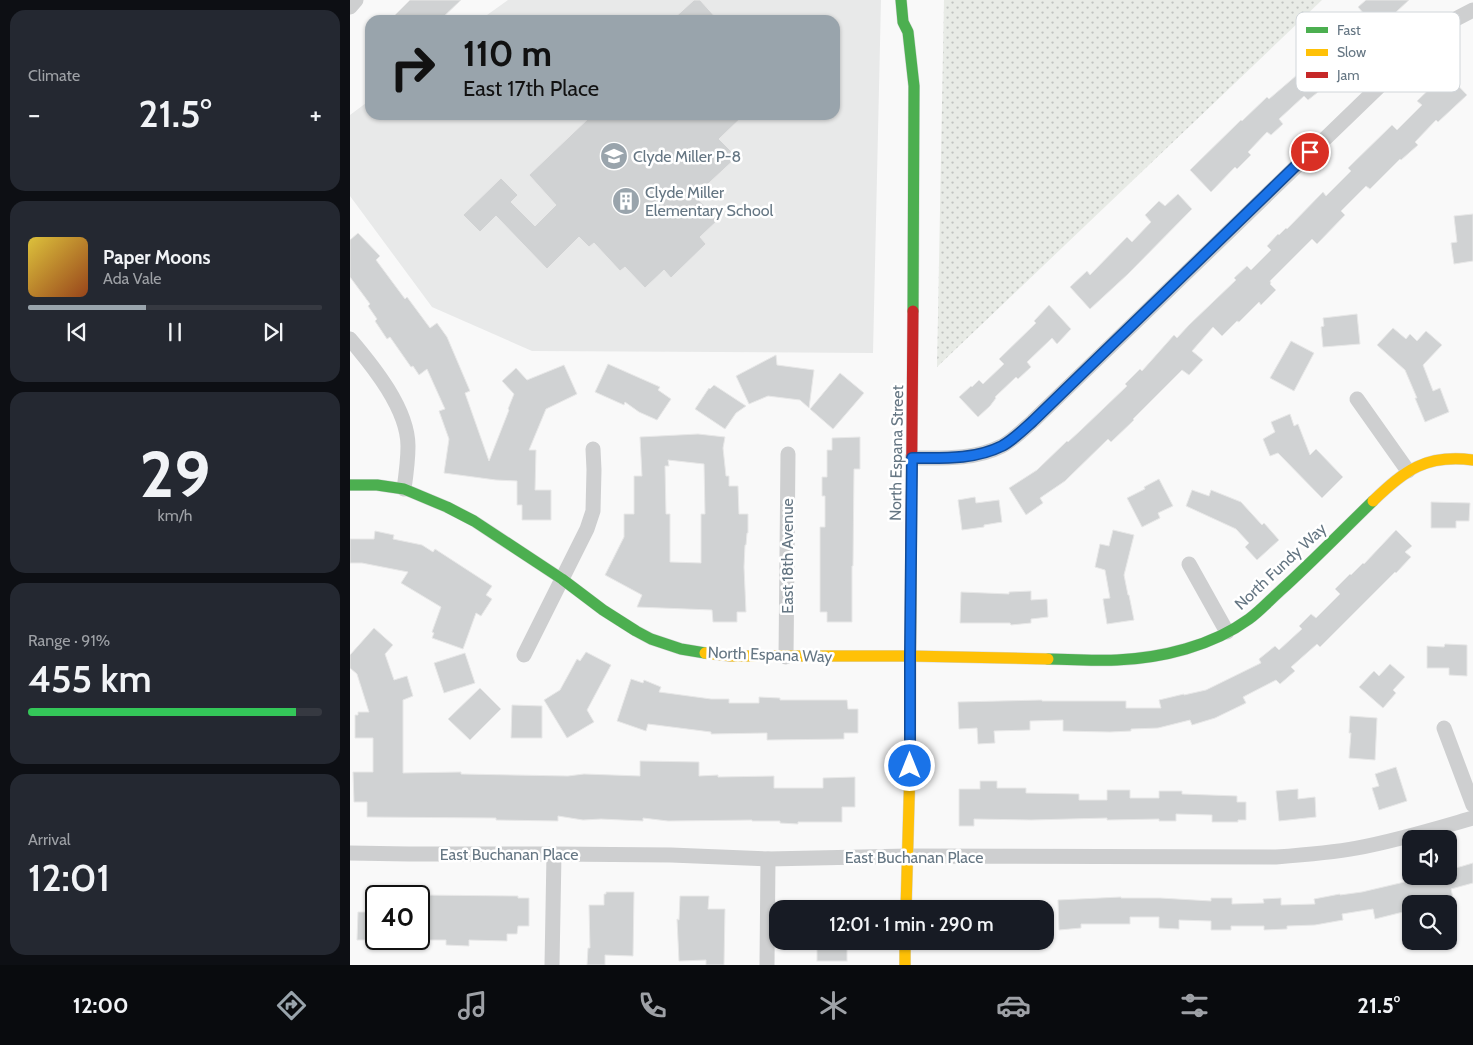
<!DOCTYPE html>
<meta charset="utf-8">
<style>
body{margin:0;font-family:Cabin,sans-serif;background:#242831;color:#f1f3f6;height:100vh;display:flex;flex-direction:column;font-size:19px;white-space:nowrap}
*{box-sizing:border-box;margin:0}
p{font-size:16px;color:#9ea1a6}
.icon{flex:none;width:28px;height:28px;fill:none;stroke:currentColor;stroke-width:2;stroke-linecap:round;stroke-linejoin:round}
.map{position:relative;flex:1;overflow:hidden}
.drawer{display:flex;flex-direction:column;gap:10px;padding:10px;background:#0d0f14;width:350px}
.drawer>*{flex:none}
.hud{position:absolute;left:15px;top:15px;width:475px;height:105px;border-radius:15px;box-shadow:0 1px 4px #0004;background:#99a4ac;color:#111;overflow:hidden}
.buttons{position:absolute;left:1052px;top:830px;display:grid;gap:10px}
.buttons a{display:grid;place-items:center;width:55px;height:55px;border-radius:10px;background:#171b24;box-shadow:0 1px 4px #0004;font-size:25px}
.speed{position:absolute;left:15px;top:885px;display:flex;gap:10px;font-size:25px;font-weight:700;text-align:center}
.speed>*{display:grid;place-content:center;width:65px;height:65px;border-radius:50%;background:#171b24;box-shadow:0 1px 4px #0004;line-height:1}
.speed .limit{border:2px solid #111;border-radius:8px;background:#fff;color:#111}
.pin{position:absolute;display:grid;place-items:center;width:42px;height:42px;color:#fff;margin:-21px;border:2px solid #fff;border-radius:50%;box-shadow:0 1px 5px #0007}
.me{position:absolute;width:55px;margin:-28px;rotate:0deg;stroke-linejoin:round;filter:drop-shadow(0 0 4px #0008)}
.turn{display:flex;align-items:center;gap:18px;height:105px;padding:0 15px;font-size:22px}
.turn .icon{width:65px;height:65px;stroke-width:2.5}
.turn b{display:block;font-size:35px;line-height:42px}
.big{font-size:38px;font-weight:600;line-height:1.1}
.drawer .card{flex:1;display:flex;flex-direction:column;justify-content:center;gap:8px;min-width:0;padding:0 18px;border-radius:15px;background:#242831}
.drawer .dial{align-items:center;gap:0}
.dial b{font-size:65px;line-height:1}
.song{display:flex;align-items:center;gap:15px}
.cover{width:60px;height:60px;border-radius:8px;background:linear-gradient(135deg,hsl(50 70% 55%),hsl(20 70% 35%))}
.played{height:5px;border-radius:2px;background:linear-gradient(90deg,#99a4ac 40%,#363941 40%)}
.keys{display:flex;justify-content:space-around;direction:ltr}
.heat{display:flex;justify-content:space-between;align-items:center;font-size:28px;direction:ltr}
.charge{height:8px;border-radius:4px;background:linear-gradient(90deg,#34c759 91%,#363941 0)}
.trip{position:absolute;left:419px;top:900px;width:285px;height:50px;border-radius:15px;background:#171b24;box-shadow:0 1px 4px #0004;font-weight:600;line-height:50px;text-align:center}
.menu{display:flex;height:80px;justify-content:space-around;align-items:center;background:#090b0e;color:#9ea1a6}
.menu .icon{width:35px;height:35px}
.menu .current{color:#99a4ac}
.menu b{font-size:22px;color:#f1f3f6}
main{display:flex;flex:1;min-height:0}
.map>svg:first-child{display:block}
</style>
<main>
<section class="drawer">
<div class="card"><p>Climate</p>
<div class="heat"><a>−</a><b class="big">21.5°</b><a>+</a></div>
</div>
<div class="card">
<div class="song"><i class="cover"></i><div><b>Paper Moons</b><p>Ada Vale</p></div></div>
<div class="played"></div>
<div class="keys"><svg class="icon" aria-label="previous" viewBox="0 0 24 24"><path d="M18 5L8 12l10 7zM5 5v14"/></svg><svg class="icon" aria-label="pause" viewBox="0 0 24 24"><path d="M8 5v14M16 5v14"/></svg><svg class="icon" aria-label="next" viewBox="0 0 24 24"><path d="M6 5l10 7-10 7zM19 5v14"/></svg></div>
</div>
<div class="card dial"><b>29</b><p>km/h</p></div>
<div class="card"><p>Range · 91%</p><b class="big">455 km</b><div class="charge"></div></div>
<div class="card"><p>Arrival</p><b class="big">12:01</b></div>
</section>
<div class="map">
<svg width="1123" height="965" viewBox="0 0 1123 965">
<defs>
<pattern id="grass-dots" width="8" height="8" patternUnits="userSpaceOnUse" patternTransform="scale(1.25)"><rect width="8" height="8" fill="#e8ebe6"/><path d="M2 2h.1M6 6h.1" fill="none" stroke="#c0c3c0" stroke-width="1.8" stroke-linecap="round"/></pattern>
</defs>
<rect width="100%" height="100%" fill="#f9f9f9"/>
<path fill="#e8e9e9" d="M158 0H531L523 353 182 351 82 307 0 196V115L20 100V115H485V20H130Z"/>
<path fill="url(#grass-dots)" d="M594 0H972L587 367Z"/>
<g fill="#d0d2d3" stroke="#e8e8e8" fill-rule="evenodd">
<path d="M60 0H111L90 20H40Z"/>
<path d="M344 0H350L368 20H322Z"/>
<path d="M1016 0H1059L1019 37 1021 39 977 85 958 100 954 96 929 119 933 124 921 135 917 132 898 152 901 155 887 169 885 167 861 192 840 170 891 120 892 121 917 97 919 99 976 50 972 46 988 30 994 36 1015 15 1008 7Z"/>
<path d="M1096 73 1117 95 1088 122 1086 120 1065 142 1068 145 1051 160 1050 159 1020 189 1016 186 991 211 995 215 967 244 962 239 920 281 921 283 920 284 926 290 911 305 909 302 889 322 887 321 872 336 863 327 842 351 853 360 839 375 832 370 783 419 784 420 761 442 758 439 715 481 690 498 693 503 676 515 659 488 687 470 717 441 718 442 730 431 777 386 775 384 790 369 792 371 824 335 827 338 839 325 886 280 884 278 897 266 901 270 921 250 917 246 928 234 929 235 936 228 937 229 973 192 976 196 1001 171 998 168 1042 125 1047 130 1072 105 1067 101Z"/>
<path d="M242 115H394L369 139 387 157 345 196 368 220 350 237 356 244 321 278 314 270 295 288 275 267 270 271 244 243 239 247 229 237 197 269 146 216 130 232 113 215 151 178 168 195 161 202 185 226 206 205 179 175Z"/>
<path d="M828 194 842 209 778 274 740 309 720 287 737 271 740 275 777 237 782 242 801 222 795 215 809 201 815 206Z"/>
<path d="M1123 214V261L1104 264 1101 243 1107 242 1104 216Z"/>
<path d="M8 233 30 256 26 260 55 299 57 297 80 328 87 323 97 337 120 391 115 393 139 461 159 410 158 409 164 394 152 381 166 368 177 380 214 365 227 394 196 409 179 450H186L185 490H201V520H172V505H167V481L146 480 94 473 99 439 89 411 95 409 77 369 69 375 63 366 61 367 40 337 37 339 25 321 27 319 18 306 20 304 0 277V240Z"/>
<path d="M699 305 721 329 707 344 702 338 677 362 681 367 668 379 666 377 645 397 646 398 640 406 628 417 609 397 621 386 622 387 629 380 633 384 654 364 649 359 686 323 684 321Z"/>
<path d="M1007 314 1010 344 973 347 971 327 974 326 973 318Z"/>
<path d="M1043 328 1056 339 1060 334 1067 341 1076 331 1092 345 1073 365 1083 391 1090 388 1099 412 1075 422 1065 398H1067L1055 370 1027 345Z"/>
<path d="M941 341 964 353 944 391 920 378Z"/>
<path d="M426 355 427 365 464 370 459 408 450 400 418 396 399 404 386 376Z"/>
<path d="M258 364 310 387 308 390 321 399 307 420 289 412 275 402 274 405 245 392Z"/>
<path d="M490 373 514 393 483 429 460 409Z"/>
<path d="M364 385 396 406 386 413 375 429 345 409 359 388 360 389Z"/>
<path d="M940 414 944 426 948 424 960 455 966 449 993 477 972 498 928 453 920 456 913 439 925 432 921 422Z"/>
<path d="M348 434 375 437 373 448 376 476H379V486H388L389 514H398V533H397L396 545H395L394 567 396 612H387V622H363L362 610 287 607 292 595 255 575 274 537V514H284V476H292L290 437ZM318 460 354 464 355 514H351V563L320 562V514H316L315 466H319Z"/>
<path d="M510 437V469H504L503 566H502V622H477V612H470V527H475V496H472V477H477V450H482V438Z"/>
<path d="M809 479 823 506 808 513 810 518 792 527 777 498 795 489 794 487Z"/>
<path d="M842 490 859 496 861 490 891 502 912 525 914 523 929 540 907 560 895 547 899 543 886 529 836 506Z"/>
<path d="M625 497 626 503 649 500 652 522 634 525V527L612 530 608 500Z"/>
<path d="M1081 502 1120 503 1119 521H1106V528H1081Z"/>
<path d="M763 530 784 535 774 575 778 595H779L784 620 757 624 753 599 760 598 755 570 745 567 750 544 759 546Z"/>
<path d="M1046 530 1062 546 1055 552 1061 557 1046 573 1045 572 970 647 967 644 941 667 945 671 930 684 926 680 893 697 896 703 865 718 842 725 840 720 808 728 781 729V731L760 732 713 731V720L680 721V730L644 731 645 743 628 744 627 728 609 729 608 702 692 700V701H776V708H811L809 700 834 694V695L856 690 911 663 909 659 925 646 929 650 952 629 949 626 961 614 966 618 990 594 985 589 1000 574 1001 575 1013 563 1014 564Z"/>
<path d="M25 531 44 535 43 539 72 545 83 552 85 549 142 586 136 595 142 599 131 616 126 613 113 649 82 638 84 633 82 632 91 607 51 583 58 572 12 563H0V539H24Z"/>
<path d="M681 591V600L697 599 698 617 681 619V623L661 625 660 623H610L611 592 659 594V592Z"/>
<path d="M24 628 43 645 35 654 44 680 57 676 63 696 53 700V773L111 772V774L218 776 234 774 290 776V761L349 762V776L368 775V777L424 776V788H473V778L505 777V807H492V822H448V824L430 823V821H402V820L318 821 293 818V821L251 819 233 820 208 816V821L146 820V818L17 817V802H4L3 772H23V738H5V715H8V712H19L7 674 0 668V655Z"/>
<path d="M1095 644 1117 645V676L1099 675V668H1077V646L1094 647Z"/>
<path d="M236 652 261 665 237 710 244 722 217 738 194 700 210 690 227 659 230 661Z"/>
<path d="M115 653 125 683 94 693 84 663Z"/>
<path d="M1040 664 1055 677 1043 690 1046 693 1033 708 1009 687 1024 671 1029 676Z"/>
<path d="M281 679 293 683 294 680 311 687 309 692 361 699H379V703H409V697L430 698V700H497L498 709H508V733H494V739L417 740V733L361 734V732L298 724 296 731 267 721Z"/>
<path d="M130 688 151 709 120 740 98 719Z"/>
<path d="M162 705 192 706V738H161Z"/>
<path d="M1000 716 1027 718 1025 760 999 758 1001 733H999Z"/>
<path d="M1046 767 1057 801 1029 810 1022 788 1029 786 1025 774Z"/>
<path d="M630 781H647V788H676V793L729 794V800H757V790H780V798H809V791H832V794L887 796V802H896V820H888V822H862V815L826 814V821H809V819L757 820V818L681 820 624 819V826H609V789H630Z"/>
<path d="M948 789V799L965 797 966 817 929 821 926 791Z"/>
<path d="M1123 863V883L1101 889 1103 898 1082 904H1061V910L1025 919 1023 909 992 914 993 920 965 925 937 926V929L914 930V926H881V930H861V921L829 920V929L809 928V917H780V924H731V928L709 930 708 900 771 897V898H810L861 901V898H882V904L914 903 913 899 931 898V905L965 904 964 899 990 894V895L1012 892 1080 876H1099V870Z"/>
<path d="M256 892H284L283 956 255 955V965H237L238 948H240L239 905H254V894H256Z"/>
<path d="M69 895 168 896V898H179V926H168L167 934H157V941L119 940V946L96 945V940H69Z"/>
<path d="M330 896H359L358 909H375L374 965H356V960L329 961 327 919 329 920Z"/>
<path d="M8 912H26V940H7Z"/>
<rect x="467" y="941" width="30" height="20"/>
</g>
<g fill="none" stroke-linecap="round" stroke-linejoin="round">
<g stroke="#d5d6d7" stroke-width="12">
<g id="fast">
<path d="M551 0 553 22 558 32 564 86 563 311"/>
<path d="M0 485H27L54 489 97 507 124 521 212 579 253 610 286 631 301 639 331 649 355 653"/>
<path d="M698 659C721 659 744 661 767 660 812 658 862 646 899 619 910 611 920 600 930 591 962 562 992 531 1023 501"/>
</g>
</g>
<g stroke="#d5d6d7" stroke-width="12">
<g id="slow">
<path d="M1023 501C1055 470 1076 454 1123 460"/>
<path d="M355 653 381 656H560L698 659"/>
<path d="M556 909 560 767 561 549"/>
<path d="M555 941V965"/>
</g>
</g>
<g stroke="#d5d6d7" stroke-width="12">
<path id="jam" d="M561 549 563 311"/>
</g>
<g stroke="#cecfd0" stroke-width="15">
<path d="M0 7 6 0"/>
<path d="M0 339C23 366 58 409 58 446 58 460 56 475 54 489"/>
<path d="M1007 399 1058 471"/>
<path d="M562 458C592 458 624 460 652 446 663 440 673 430 683 421L1072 45 1098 23 1123 10"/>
<path d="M839 564 877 632"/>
<path d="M174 655 237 529 243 511 244 470 243 449"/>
<path d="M436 657 438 454"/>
<path d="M1094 728 1123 805"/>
<path d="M0 853 59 854H204L321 855 418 859 558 856 926 857C953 855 980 853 1007 848 1046 841 1085 829 1123 818"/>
<path d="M202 965 204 854"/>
<path d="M417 965 418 859"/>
</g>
<use href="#fast" stroke="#4caf50" stroke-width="11"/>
<use href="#slow" stroke="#ffc107" stroke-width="11"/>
<use href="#jam" stroke="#c62828" stroke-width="11"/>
</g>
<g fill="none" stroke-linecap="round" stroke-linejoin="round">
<g stroke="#114b97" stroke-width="12">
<path id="route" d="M560 766V656L562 458C592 458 624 460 652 446 663 440 673 430 683 421L960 152"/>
</g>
<use href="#route" stroke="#1a73e8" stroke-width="9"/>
</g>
<defs>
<g id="school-disc" transform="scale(1.4375)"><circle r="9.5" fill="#99a4ac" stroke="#fff"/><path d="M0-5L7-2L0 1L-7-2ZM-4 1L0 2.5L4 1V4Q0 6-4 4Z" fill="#fff"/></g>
<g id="building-disc" transform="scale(1.4375)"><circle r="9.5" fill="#99a4ac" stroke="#fff"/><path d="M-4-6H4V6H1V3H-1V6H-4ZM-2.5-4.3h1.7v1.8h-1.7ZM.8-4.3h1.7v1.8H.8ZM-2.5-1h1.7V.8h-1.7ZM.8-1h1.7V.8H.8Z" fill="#fff"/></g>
</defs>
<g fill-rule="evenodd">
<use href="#school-disc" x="264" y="156"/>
<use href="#building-disc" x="276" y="201"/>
</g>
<g text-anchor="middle" stroke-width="5" stroke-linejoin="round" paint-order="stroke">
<g font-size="16" fill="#657683" stroke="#fff" text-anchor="start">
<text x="283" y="162">Clyde Miller P-8</text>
<text x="295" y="198">Clyde Miller<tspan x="295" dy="18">Elementary School</tspan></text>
</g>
<g font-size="16" fill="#657683" stroke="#fff">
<text transform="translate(546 453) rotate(-89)" y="6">North Espana Street</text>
<text transform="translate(437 556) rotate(-90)" y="6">East 18th Avenue</text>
<text transform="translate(930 566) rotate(-43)" y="6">North Fundy Way</text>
<text transform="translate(420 654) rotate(2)" y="6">North Espana Way</text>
<text x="159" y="860">East Buchanan Place</text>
<text x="564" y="863">East Buchanan Place</text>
</g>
</g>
<rect x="946" y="12" width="164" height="80" rx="8" fill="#fff" stroke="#d1d6da" stroke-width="1"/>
<rect x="956" y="27" width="22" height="6" fill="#4caf50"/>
<rect x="956" y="49" width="22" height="7" fill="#ffc107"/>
<rect x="956" y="72" width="22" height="6" fill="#c62828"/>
<g font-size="14" fill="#657683">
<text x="987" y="35">Fast</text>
<text x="987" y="57">Slow</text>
<text x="987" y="80">Jam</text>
</g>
</svg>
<div class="buttons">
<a><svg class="icon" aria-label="sound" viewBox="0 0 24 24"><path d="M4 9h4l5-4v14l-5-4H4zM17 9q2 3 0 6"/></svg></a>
<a><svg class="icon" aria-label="search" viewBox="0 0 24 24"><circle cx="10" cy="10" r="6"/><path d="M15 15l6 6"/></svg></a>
</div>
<div class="speed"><div class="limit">40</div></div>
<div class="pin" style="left:960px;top:152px;background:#d93025"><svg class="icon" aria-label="arrive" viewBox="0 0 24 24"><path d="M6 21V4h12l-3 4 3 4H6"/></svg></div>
<svg class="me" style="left:560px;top:766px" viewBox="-20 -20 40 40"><circle r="17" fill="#1a73e8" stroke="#fff" stroke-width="3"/><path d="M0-11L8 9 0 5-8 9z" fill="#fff"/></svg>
<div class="trip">12:01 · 1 min · 290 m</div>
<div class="hud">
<div class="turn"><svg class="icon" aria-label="right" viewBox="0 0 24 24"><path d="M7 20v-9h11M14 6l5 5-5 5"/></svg><div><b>110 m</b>East 17th Place</div></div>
</div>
</div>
</main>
<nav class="menu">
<b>12:00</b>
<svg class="icon current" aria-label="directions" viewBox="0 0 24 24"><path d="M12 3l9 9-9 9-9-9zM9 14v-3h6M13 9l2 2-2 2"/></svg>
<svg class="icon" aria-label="music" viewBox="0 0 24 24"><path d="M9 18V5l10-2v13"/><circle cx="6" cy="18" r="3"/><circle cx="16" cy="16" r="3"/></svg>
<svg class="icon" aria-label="phone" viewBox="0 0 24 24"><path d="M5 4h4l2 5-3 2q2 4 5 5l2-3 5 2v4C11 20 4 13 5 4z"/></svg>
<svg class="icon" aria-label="climate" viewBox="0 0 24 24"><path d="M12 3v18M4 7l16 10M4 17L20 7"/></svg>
<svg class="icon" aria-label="car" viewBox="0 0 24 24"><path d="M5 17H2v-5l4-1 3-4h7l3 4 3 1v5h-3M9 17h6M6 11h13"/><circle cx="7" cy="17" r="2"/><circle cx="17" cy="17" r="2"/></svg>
<svg class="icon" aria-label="filters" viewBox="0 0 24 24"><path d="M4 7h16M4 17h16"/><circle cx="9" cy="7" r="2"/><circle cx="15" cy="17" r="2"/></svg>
<b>21.5°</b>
</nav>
